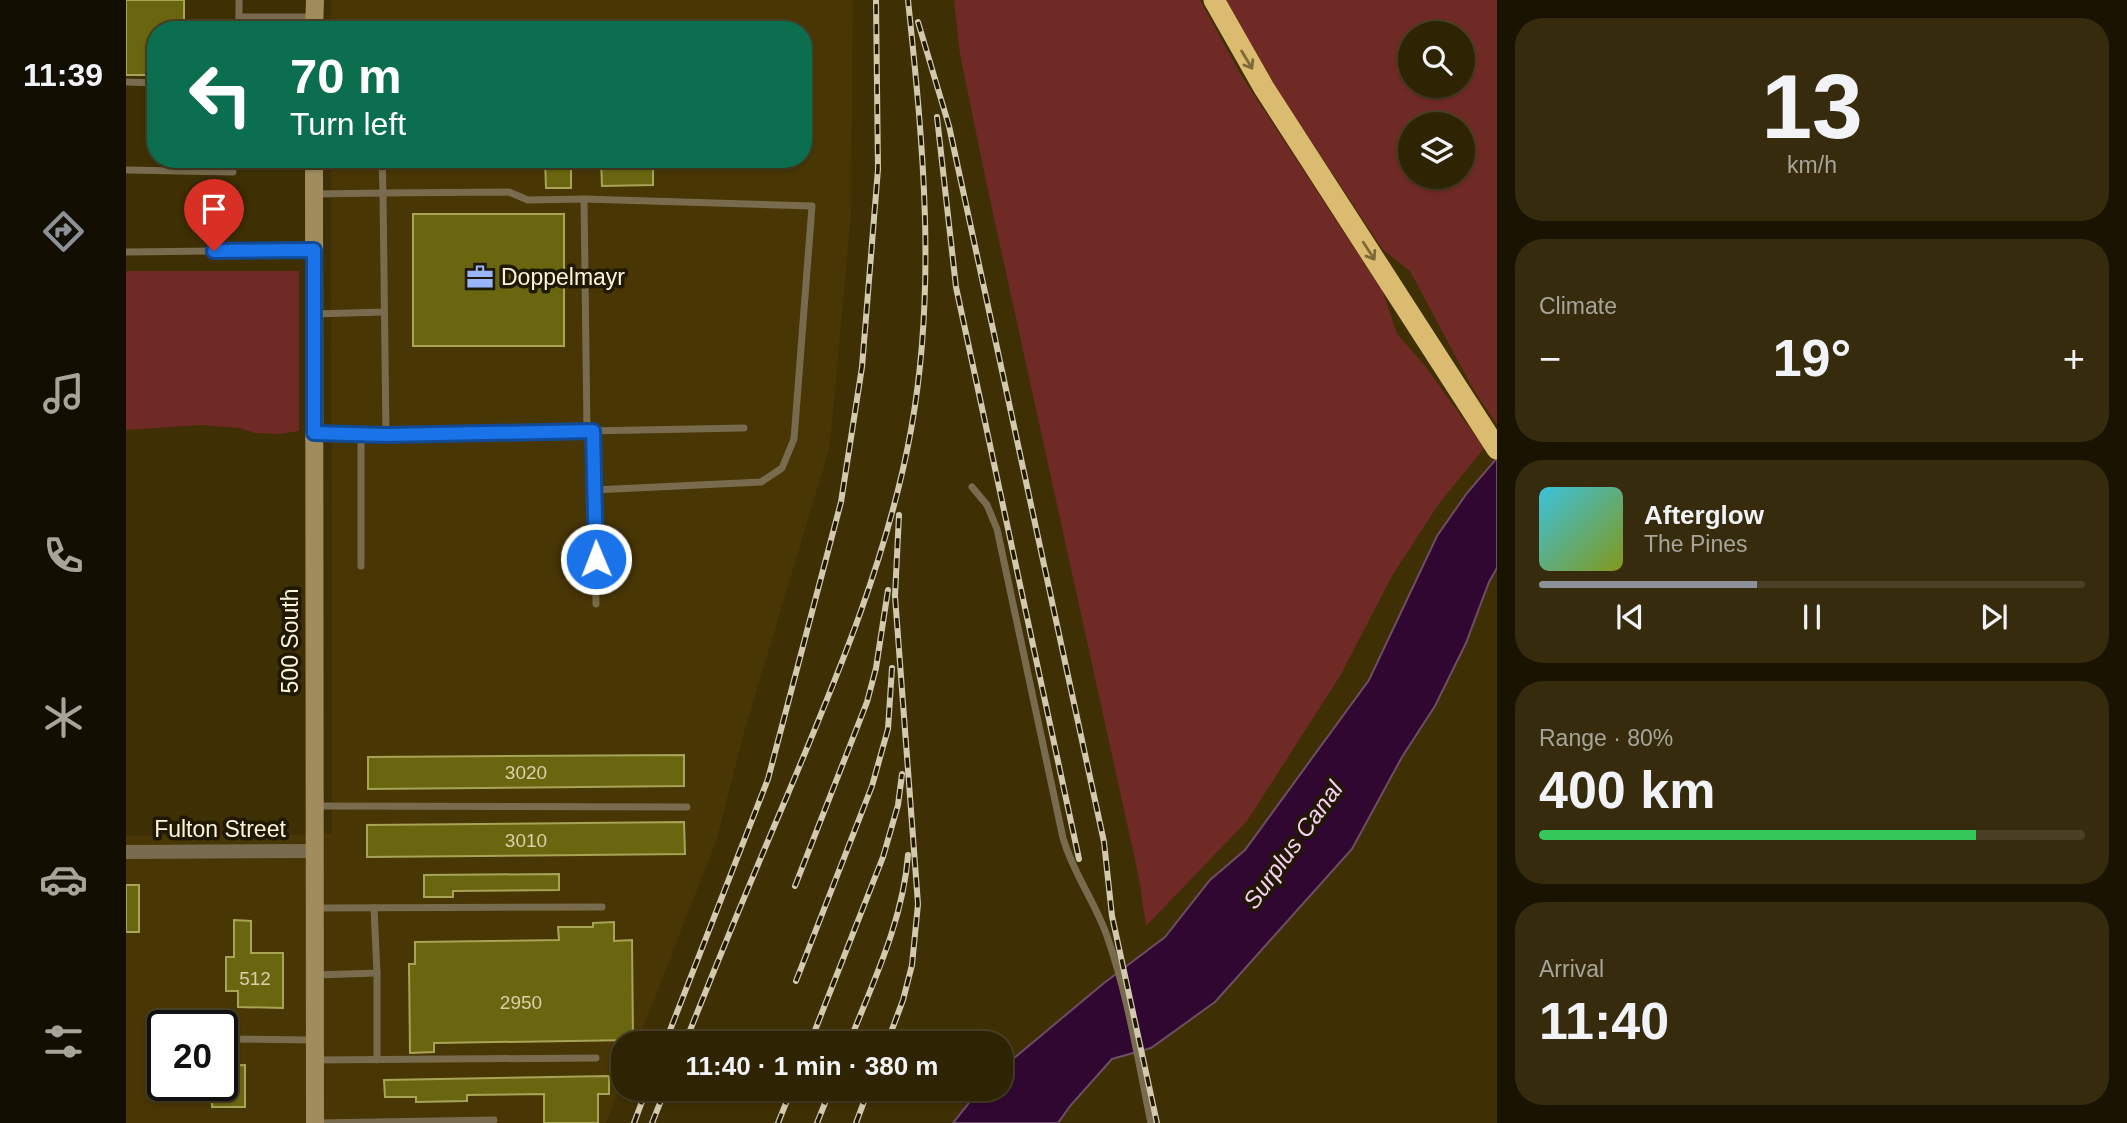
<!DOCTYPE html>
<meta charset="utf-8">
<style>
body{margin:0;font-family:Arial,sans-serif;background:#362b0d;color:#f1f3f6;height:100vh;display:flex;flex-direction:column;font-size:26px;white-space:nowrap}
*{box-sizing:border-box;margin:0}
p{font-size:23px;color:#a7a49a}
.icon{flex:none;width:38px;height:38px;fill:none;stroke:currentColor;stroke-width:2;stroke-linecap:round;stroke-linejoin:round}
.map{position:relative;flex:1;overflow:hidden}
.drawer{display:flex;flex-direction:column;gap:18px;padding:18px;background:#191302;width:630px}
.drawer>*{flex:none}
.guide{position:absolute;left:21px;top:21px;width:665px;height:147px;border-radius:28px;box-shadow:0 2px 5px #0004,0 0 0 2px #494025;background:#0b6e4f;color:#fff;overflow:hidden}
.fabs{position:absolute;left:1272px;top:21px;display:grid;gap:14px}
.fabs a{display:grid;place-items:center;width:77px;height:77px;border-radius:50%;background:#2e2303;box-shadow:0 2px 5px #0004,0 0 0 2px #494025;font-size:35px}
.speed{position:absolute;left:21px;top:1010px;display:flex;gap:14px;font-size:35px;font-weight:700;text-align:center}
.speed>*{display:grid;place-content:center;width:91px;height:91px;border-radius:50%;background:#2e2303;box-shadow:0 2px 5px #0004,0 0 0 2px #494025;line-height:1}
.speed .limit{border:4px solid #111;border-radius:10px;background:#fff;color:#111}
.pin{position:absolute;display:grid;place-items:center;width:60px;height:60px;color:#fff;margin:-72px -30px;border-radius:50% 50% 50% 0;rotate:-45deg;box-shadow:0 0 7px #0007}
.pin .icon{rotate:45deg}
.me{position:absolute;width:77px;margin:-38px;rotate:359deg;stroke-linejoin:round;filter:drop-shadow(0 0 5px #0008)}
.turn{display:flex;align-items:center;gap:24px;height:147px;padding:0 28px;font-size:32px}
.turn .icon{width:91px;height:91px;stroke-width:2.5}
.turn b{display:block;font-size:49px;line-height:60px}
.big{font-size:52px;font-weight:800;line-height:1.1}
.drawer .card{flex:1;display:flex;flex-direction:column;justify-content:center;gap:10px;min-width:0;padding:0 24px;border-radius:28px;background:#362b0d}
.drawer .dial{align-items:center;gap:0}
.dial b{font-size:91px;line-height:1}
.song{display:flex;align-items:center;gap:21px}
.cover{width:84px;height:84px;border-radius:10px;background:linear-gradient(135deg,hsl(190 70% 55%),hsl(70 70% 35%))}
.played{height:7px;border-radius:4px;background:linear-gradient(90deg,#8c9099 40%,#494025 40%)}
.keys{display:flex;justify-content:space-around;direction:ltr}
.heat{display:flex;justify-content:space-between;align-items:center;font-size:38px;direction:ltr}
.charge{height:10px;border-radius:5px;background:linear-gradient(90deg,#34c759 80%,#494025 0)}
.trip{position:absolute;left:485px;top:1031px;width:402px;height:70px;border-radius:28px;background:#2e2303;box-shadow:0 2px 5px #0004,0 0 0 2px #494025;font-weight:800;line-height:70px;text-align:center}
main{display:flex;flex:1;min-height:0}
.menu{display:flex;flex-direction:column;width:126px;justify-content:space-around;align-items:center;background:#120e01;color:#a7a49a}
.menu .icon{width:49px;height:49px}
.menu .current{color:#8c9099}
.menu b{font-size:32px;color:#f1f3f6}
.map>svg:first-child{display:block}
</style>
<main>
<nav class="menu">
<b>11:39</b>
<svg class="icon current" aria-label="directions" viewBox="0 0 24 24"><path d="M12 3l9 9-9 9-9-9zM9 14v-3h6M13 9l2 2-2 2"/></svg>
<svg class="icon" aria-label="music" viewBox="0 0 24 24"><path d="M9 18V5l10-2v13"/><circle cx="6" cy="18" r="3"/><circle cx="16" cy="16" r="3"/></svg>
<svg class="icon" aria-label="phone" viewBox="0 0 24 24"><path d="M5 4h4l2 5-3 2q2 4 5 5l2-3 5 2v4C11 20 4 13 5 4z"/></svg>
<svg class="icon" aria-label="climate" viewBox="0 0 24 24"><path d="M12 3v18M4 7l16 10M4 17L20 7"/></svg>
<svg class="icon" aria-label="car" viewBox="0 0 24 24"><path d="M5 17H2v-5l4-1 3-4h7l3 4 3 1v5h-3M9 17h6M6 11h13"/><circle cx="7" cy="17" r="2"/><circle cx="17" cy="17" r="2"/></svg>
<svg class="icon" aria-label="filters" viewBox="0 0 24 24"><path d="M4 7h16M4 17h16"/><circle cx="9" cy="7" r="2"/><circle cx="15" cy="17" r="2"/></svg>
</nav>
<div class="map">
<svg width="1371" height="1123" viewBox="0 0 1371 1123">
<rect width="100%" height="100%" fill="#3e2f04"/>
<path fill="#483605" fill-rule="evenodd" d="M205 0H727L725 216 704 446 619 729 591 839 511 1043H497V1080L480 1123H0V836L206 834 205 159H677V30H205ZM37 1026H96V1085H37Z"/>
<g fill="#702a25" fill-rule="evenodd">
<path d="M828 0H1074L1115 75 1257 292 1271 334 1299 366 1358 448 1312 505 1266 576 1214 676 1121 821 1020 926 1013 878 861 186 834 54Z"/>
<path d="M1098 0H1371V425L1346 387 1284 271 1257 250 1133 62ZM1284 33H1337V86H1284ZM1284 124H1337V177H1284Z"/>
<path d="M0 271H173V431L154 434 129 433 113 428 75 425 0 430Z"/>
</g>
<path fill="#2f0730" stroke="#6d4e64" stroke-width="2" d="M1371 458V568L1363 582 1340 643 1309 706 1276 757 1226 849 1089 1002 1025 1048 986 1059 944 1106 932 1123H827L854 1089 875 1088V1069L978 983 1039 937 1084 880 1119 850 1243 680 1311 536 1341 493Z"/>
<g fill="#6a660f" stroke="#a7a456" stroke-width="2">
<path d="M0 0H58V30H30V75H0Z"/>
<path d="M419 159H445V188H420Z"/>
<path d="M475 159H527V185L476 186Z"/>
<rect x="287" y="214" width="151" height="132"/>
<path d="M558 755V786L242 789V757Z"/>
<path d="M558 822 559 854 241 857V825Z"/>
<path d="M433 874V890L327 891V897H298V875Z"/>
<rect x="0" y="885" width="13" height="47"/>
<path d="M108 920 125 921V953H157V1008L112 1007V991H100V957H108Z"/>
<path d="M488 922V941L506 940 507 1040 308 1043V1052L284 1053 283 964H289V942L433 940 432 927H467V923Z"/>
<path d="M119 1065V1107H86V1085H96V1066Z"/>
<path d="M483 1076V1094H472V1123H418V1094L341 1095V1101L290 1102V1097H259L258 1080Z"/>
</g>
<g fill="none" stroke-linecap="round" stroke-linejoin="round">
<g stroke="#786b4e" stroke-width="7">
<path d="M113 17H188"/>
<path d="M113 30V0"/>
<path d="M0 82 30 83"/>
<path d="M256 159 257 193 383 192 402 200 458 199 461 431"/>
<path d="M0 170 107 172"/>
<path d="M189 194 257 193 260 435"/>
<path d="M458 199 686 206 668 439 656 468 635 482 468 490"/>
<path d="M0 252 188 250"/>
<path d="M189 314 258 312"/>
<path d="M467 431 470 604"/>
<path d="M189 434 260 435 618 428"/>
<path d="M235 435V566"/>
<path d="M846 487 861 505 871 529 937 838C947 873 969 902 981 936 1002 995 1012 1061 1025 1123"/>
<path d="M190 806 561 807"/>
<path d="M190 908 476 907"/>
<path d="M189 975 251 973 248 908"/>
<path d="M96 1039 187 1040"/>
<path d="M189 1060 470 1058"/>
<path d="M251 1060V973"/>
<path d="M191 1123 368 1120"/>
</g>
<path stroke="#786b4e" stroke-width="14" d="M0 852 189 851"/>
<g stroke="#a08c5c" stroke-width="18">
<path d="M188 30 189 0"/>
<path d="M188 159 189 1123"/>
</g>
<path stroke="#dbbb70" stroke-width="21" d="M1088 0 1138 88 1371 449"/>
<g stroke="#d3c9ae" stroke-width="6">
<g id="rail">
<path d="M792 22 823 126 978 842 986 916 1031 1123"/>
<path d="M811 117 830 287 953 859"/>
<path d="M669 886 741 702 750 668 762 590"/>
<path d="M670 981 746 786 762 729 766 668"/>
<path d="M539 1043 642 779 715 502 736 367 752 169 750 0"/>
<path d="M559 1043C592 960 626 878 661 796 711 677 762 557 785 430 811 286 797 143 782 0"/>
<path d="M684 1043 757 857 772 805 776 774"/>
<path d="M723 1043C747 982 777 921 782 855"/>
<path d="M761 1043 777 1000 786 965 792 904 769 596 773 515"/>
<path d="M508 1123 521 1088"/>
<path d="M526 1123 540 1088"/>
<path d="M652 1123 666 1088"/>
<path d="M691 1123 705 1088"/>
<path d="M730 1123 743 1088"/>
</g>
</g>
<use href="#rail" stroke="#211802" stroke-width="3.5" stroke-dasharray="10" stroke-linecap="butt"/>
</g>
<defs><path id="oneway-shaft" d="M-6 0H5M1.5-3L5.5 0L1.5 3" fill="none" stroke-width="1.6" stroke-linecap="round" stroke-linejoin="round" transform="scale(1.75)"/></defs>
<g stroke="#7e6a39">
<use href="#oneway-shaft" transform="translate(1121 60) rotate(59)"/>
<use href="#oneway-shaft" transform="translate(1243 251) rotate(57)"/>
</g>
<g fill="none" stroke-linecap="round" stroke-linejoin="round">
<g stroke="#114b97" stroke-width="18">
<path id="route" d="M88 251 188 250V433L260 435 467 431 470 559"/>
</g>
<use href="#route" stroke="#1a73e8" stroke-width="12"/>
</g>
<defs>
<g id="office-bare" transform="scale(2.1)"><path d="M-6-3h4V-5.5h4V-3h4V5H-6ZM-1-4.5V-3h2v-1.5ZM-6 0V1H6V0Z" fill="#98b5fd" stroke="#211802" stroke-width="2.5" paint-order="stroke"/></g>
</defs>
<g fill-rule="evenodd">
<use href="#office-bare" x="354" y="277"/>
</g>
<g text-anchor="middle" stroke-width="7" stroke-linejoin="round" paint-order="stroke">
<g font-size="19" fill="#d8d0aa">
<text x="400" y="779">3020</text>
<text x="400" y="847">3010</text>
<text x="129" y="985">512</text>
<text x="395" y="1009">2950</text>
</g>
<g font-size="23" fill="#fdf4de" stroke="#211802" text-anchor="start">
<text x="375" y="285">Doppelmayr</text>
</g>
<g font-size="23" fill="#fdf4de" stroke="#211802">
<text transform="translate(164 641) rotate(-90)" y="8">500 South</text>
<text x="94" y="837">Fulton Street</text>
</g>
<g font-size="24" font-style="italic" fill="#f8cff7" stroke="#211802">
<text transform="translate(1167 845) rotate(-54)" y="8">Surplus Canal</text>
</g>
</g>
</svg>
<div class="fabs">
<a><svg class="icon" aria-label="search" viewBox="0 0 24 24"><circle cx="10" cy="10" r="6"/><path d="M15 15l6 6"/></svg></a>
<a><svg class="icon" aria-label="layers" viewBox="0 0 24 24"><path d="M12 4l9 5-9 5-9-5zM3 14l9 5 9-5"/></svg></a>
</div>
<div class="speed"><div class="limit">20</div></div>
<div class="pin" style="left:88px;top:251px;background:#d93025"><svg class="icon" aria-label="arrive" viewBox="0 0 24 24"><path d="M6 21V4h12l-3 4 3 4H6"/></svg></div>
<svg class="me" style="left:470px;top:559px" viewBox="-20 -20 40 40"><circle r="17" fill="#1a73e8" stroke="#fff" stroke-width="3"/><path d="M0-11L8 9 0 5-8 9z" fill="#fff"/></svg>
<div class="trip">11:40 · 1 min · 380 m</div>
<div class="guide">
<div class="turn"><svg class="icon" aria-label="left" viewBox="0 0 24 24"><path d="M17 20v-9H6M10 6l-5 5 5 5"/></svg><div><b>70 m</b>Turn left</div></div>
</div>
</div>
<section class="drawer">
<div class="card dial"><b>13</b><p>km/h</p></div>
<div class="card"><p>Climate</p>
<div class="heat"><a>−</a><b class="big">19°</b><a>+</a></div>
</div>
<div class="card">
<div class="song"><i class="cover"></i><div><b>Afterglow</b><p>The Pines</p></div></div>
<div class="played"></div>
<div class="keys"><svg class="icon" aria-label="previous" viewBox="0 0 24 24"><path d="M18 5L8 12l10 7zM5 5v14"/></svg><svg class="icon" aria-label="pause" viewBox="0 0 24 24"><path d="M8 5v14M16 5v14"/></svg><svg class="icon" aria-label="next" viewBox="0 0 24 24"><path d="M6 5l10 7-10 7zM19 5v14"/></svg></div>
</div>
<div class="card"><p>Range · 80%</p><b class="big">400 km</b><div class="charge"></div></div>
<div class="card"><p>Arrival</p><b class="big">11:40</b></div>
</section>
</main>
